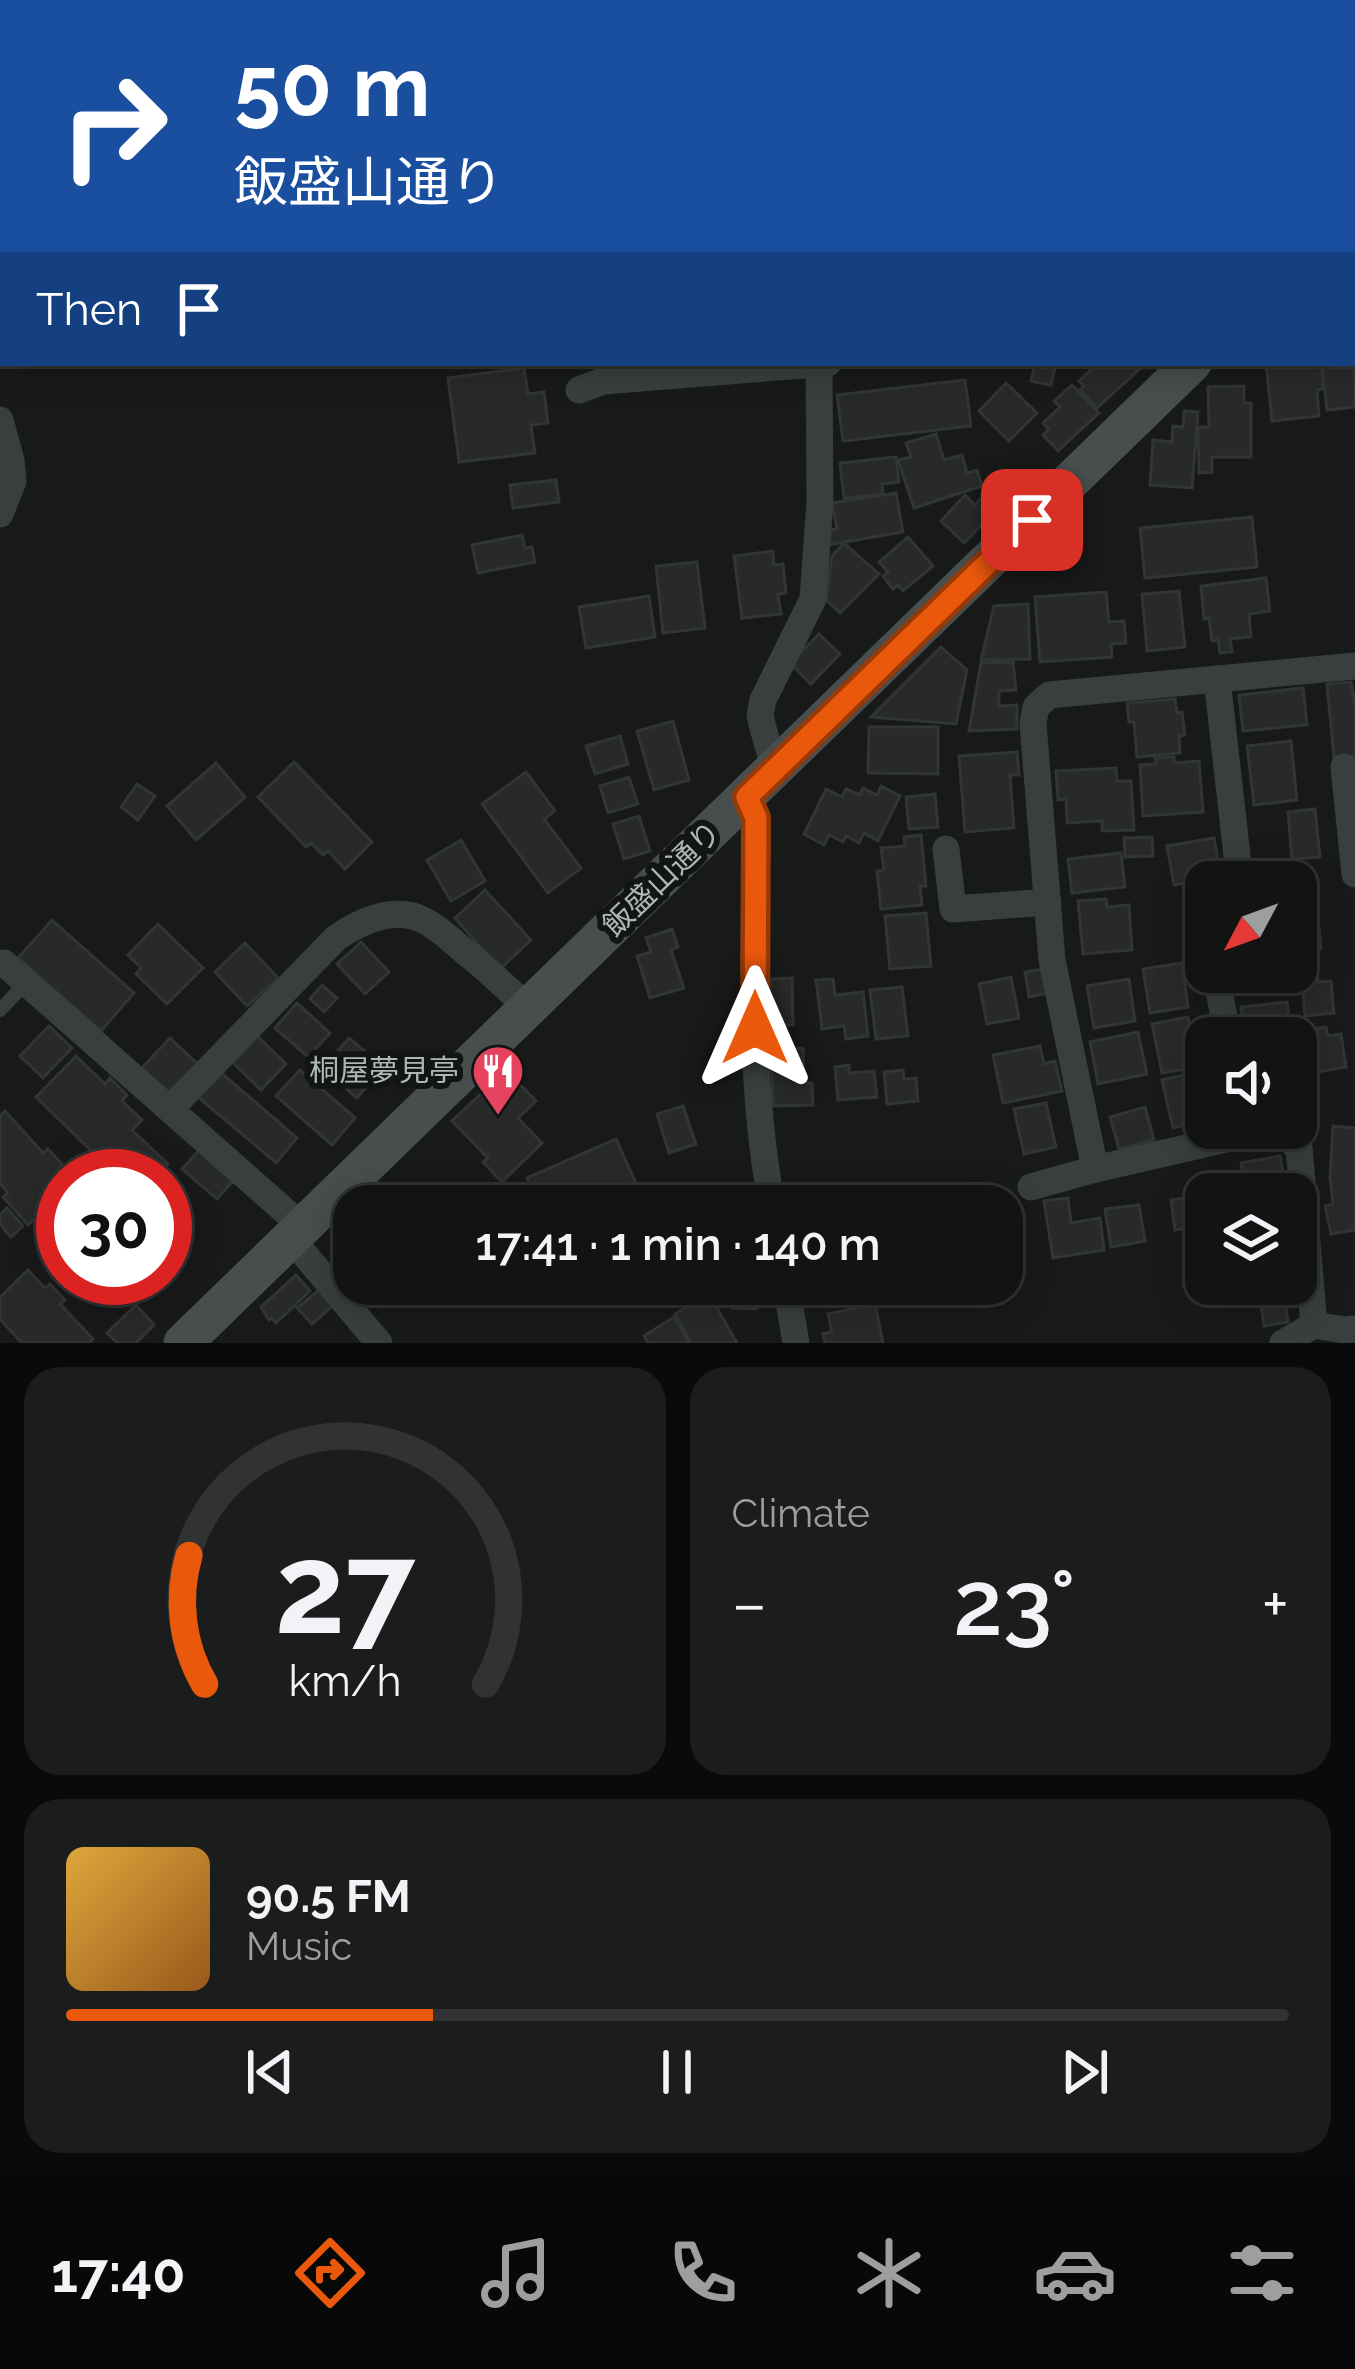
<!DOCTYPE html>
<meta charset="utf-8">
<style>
body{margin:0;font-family:Raleway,"Noto Sans JP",sans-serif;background:#1b1c1c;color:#f1f3f6;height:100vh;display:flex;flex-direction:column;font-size:45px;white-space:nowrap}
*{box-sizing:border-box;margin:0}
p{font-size:39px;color:#9c9ea0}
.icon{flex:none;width:66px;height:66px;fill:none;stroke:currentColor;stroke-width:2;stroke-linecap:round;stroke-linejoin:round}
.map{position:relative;height:1343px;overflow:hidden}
.panel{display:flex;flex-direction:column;gap:24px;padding:24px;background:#0a0a0a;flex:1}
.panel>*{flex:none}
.top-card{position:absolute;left:0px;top:0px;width:1356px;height:366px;box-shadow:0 6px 30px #0003,0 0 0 3px #313233;background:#1a4fa0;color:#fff;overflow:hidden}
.needle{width:78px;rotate:229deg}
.tools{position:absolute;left:1185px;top:861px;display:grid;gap:24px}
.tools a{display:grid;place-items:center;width:132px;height:132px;border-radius:24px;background:#121313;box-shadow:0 6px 30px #0003,0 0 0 3px #313233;font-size:60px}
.speed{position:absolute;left:36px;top:1149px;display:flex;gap:24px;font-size:60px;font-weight:700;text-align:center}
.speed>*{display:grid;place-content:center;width:156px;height:156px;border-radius:50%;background:#121313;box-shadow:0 6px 30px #0003,0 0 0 3px #313233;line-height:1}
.speed .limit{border:18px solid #d22;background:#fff;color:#111}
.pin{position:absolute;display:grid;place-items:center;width:102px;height:102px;color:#fff;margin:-51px;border-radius:24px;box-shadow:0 6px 18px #0006}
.me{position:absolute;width:132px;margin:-66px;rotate:0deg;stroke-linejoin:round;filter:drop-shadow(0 0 9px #0008)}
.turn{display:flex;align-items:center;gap:42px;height:252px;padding:0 36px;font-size:54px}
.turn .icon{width:156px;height:156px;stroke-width:2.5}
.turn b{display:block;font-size:84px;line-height:102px}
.then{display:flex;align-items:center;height:114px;padding:0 36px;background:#0003;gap:24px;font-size:45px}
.big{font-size:90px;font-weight:600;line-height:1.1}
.panel .tile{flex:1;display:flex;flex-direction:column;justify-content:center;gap:18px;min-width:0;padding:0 42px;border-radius:36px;background:#1b1c1c}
.panel .dial{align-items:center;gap:0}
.dial svg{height:312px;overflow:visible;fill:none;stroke:#313233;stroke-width:7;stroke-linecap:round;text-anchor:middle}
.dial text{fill:#f1f3f6;stroke:none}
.song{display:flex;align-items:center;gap:36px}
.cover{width:144px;height:144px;border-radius:18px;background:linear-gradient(135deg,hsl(40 70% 55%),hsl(30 70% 35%))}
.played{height:12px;border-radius:6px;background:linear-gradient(90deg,#ea580c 30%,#313233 30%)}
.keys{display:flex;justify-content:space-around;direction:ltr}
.heat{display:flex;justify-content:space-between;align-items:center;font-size:66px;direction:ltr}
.panel .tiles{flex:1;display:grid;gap:24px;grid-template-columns:1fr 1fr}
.tile:last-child{grid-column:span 2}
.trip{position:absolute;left:333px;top:1185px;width:690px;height:120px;border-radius:36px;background:#121313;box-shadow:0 6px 30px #0003,0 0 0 3px #313233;font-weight:600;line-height:120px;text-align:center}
.tabs{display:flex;height:192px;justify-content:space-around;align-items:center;background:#070808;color:#9c9ea0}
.tabs .icon{width:84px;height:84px}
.tabs .on{color:#ea580c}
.tabs b{font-size:54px;color:#f1f3f6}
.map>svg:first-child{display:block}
</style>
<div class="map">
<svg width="1355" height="1343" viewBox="0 0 1355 1343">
<rect width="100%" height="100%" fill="#181919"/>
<path fill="#22241e" d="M0 0H649L648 3H3V122H0Z"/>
<g fill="#282a2a" stroke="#323535" stroke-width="3">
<path d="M1353 334 1355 407 1327 410 1322 363H1353Z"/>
<path d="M1035 363H1056L1051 385 1031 381Z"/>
<path d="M1098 363H1145V364L1097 408 1080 390 1084 386 1079 381Z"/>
<path d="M1266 363H1321L1323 389 1317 390 1319 416 1272 421Z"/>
<path d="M524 368 528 394 544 392 548 423 531 425 535 453 459 462 448 378Z"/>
<path d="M965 380 971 426 843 441 837 395Z"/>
<path d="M1006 383 1037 413 1009 441 979 411Z"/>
<path d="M1072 385 1099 413 1058 451 1043 435 1049 429 1043 423 1060 407 1054 401Z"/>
<path d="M1244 386V403H1251V457H1212V472L1199 473 1198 427H1209L1208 387Z"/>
<path d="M1184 411 1198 412 1192 488 1150 485 1153 440 1172 442 1173 426 1183 427Z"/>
<path d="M936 434 944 460 962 455 967 473 977 470 982 486 914 508 898 460 911 457 906 443Z"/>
<path d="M896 457 899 482 882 484 883 494 844 498 840 463Z"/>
<path d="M556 480 559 502 513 508 510 485Z"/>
<path d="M896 493 903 532 827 545 824 531 837 529 832 503Z"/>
<path d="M965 495 975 505 983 496 997 509 964 543 941 521Z"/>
<path d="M1252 517 1257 567 1145 578 1140 528Z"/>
<path d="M522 535 525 548 532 547 535 562 478 573 472 545Z"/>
<path d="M908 537 933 566 903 591 898 585 893 589 883 576 888 572 879 562Z"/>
<path d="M844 543 879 574 840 613 826 600 832 556Z"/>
<path d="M773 551 774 565 783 564 786 593 778 594 781 614 742 618 734 556Z"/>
<path d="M697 562 705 628 663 633 656 566Z"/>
<path d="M1266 578 1270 611 1249 614 1251 637 1230 639 1232 652 1220 653 1218 640 1212 641 1209 618 1204 619 1201 586Z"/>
<path d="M1179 591 1185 647 1147 651 1142 594Z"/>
<path d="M1106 592 1109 622 1124 621 1126 643 1111 644 1112 657 1040 662 1035 597Z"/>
<path d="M649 596 655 637 586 648 579 607Z"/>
<path d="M1028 604 1030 659 981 660 994 606Z"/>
<path d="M819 634 840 654 811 684 790 663Z"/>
<path d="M941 647 967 670 956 724 871 717Z"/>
<path d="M1013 662 1016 690 999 691V706L1017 705V729L969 731 981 663Z"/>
<path d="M1351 682 1355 704V756L1334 758 1327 684Z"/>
<path d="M1303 688 1307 725 1243 731 1239 695Z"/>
<path d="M1175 699 1177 713 1182 712 1185 735 1179 736 1180 753 1137 757 1134 722H1129L1127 703Z"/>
<path d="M673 721 689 780 654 790 637 731Z"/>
<path d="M869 727H938V774L868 773Z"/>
<path d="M620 736 628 764 595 774 586 746Z"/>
<path d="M1291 741 1297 800 1254 805 1247 746Z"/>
<path d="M1017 752 1019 775H1010L1014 828 965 832 959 756Z"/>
<path d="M1174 757V763L1199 761 1203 812 1143 816 1140 765 1156 764 1155 758Z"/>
<path d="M294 762 372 842 345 869 328 851 323 855 311 843 306 847 258 797Z"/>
<path d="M216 763 245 797 196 840 167 806Z"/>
<path d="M1116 768 1117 781H1131L1134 830 1102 831V821L1067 823 1066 799 1058 800 1056 771Z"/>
<path d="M526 772 555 811 544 819 581 868 548 893 482 804Z"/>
<path d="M629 777 638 804 608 813 600 786Z"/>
<path d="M137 784 155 796 138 820 121 807Z"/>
<path d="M881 786 900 796 878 841 864 833 859 843 846 836 843 842 829 835 824 845 804 834 826 789 842 797 846 789 860 795 863 788 877 795Z"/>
<path d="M935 794 938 827 909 829 906 797Z"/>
<path d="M1315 809 1320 857 1292 859 1288 812Z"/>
<path d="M639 816 650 851 624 859 613 824Z"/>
<path d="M921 835 926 886H920L922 905 881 909 877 871 884 870 881 848 905 846 904 837Z"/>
<path d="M1152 837 1153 856 1125 857 1124 838Z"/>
<path d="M1214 838 1221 877 1174 885 1167 846Z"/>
<path d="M461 840 485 881 451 901 427 860Z"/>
<path d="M1121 853 1125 887 1072 893 1068 859Z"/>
<path d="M485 890 531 940 500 969 455 918Z"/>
<path d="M1316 898 1321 949 1296 951V900Z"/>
<path d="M1106 899 1107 907 1129 905 1132 950 1083 954 1078 901Z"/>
<path d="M926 913 931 966 890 969 885 916Z"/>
<path d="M52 920 134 993 101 1031 18 958Z"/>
<path d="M158 924 203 968 167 1004 136 974 141 968 128 955Z"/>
<path d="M672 929 678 947 671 950 684 988 650 998 637 956 651 952 646 938Z"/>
<path d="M361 942 389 972 365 994 337 964Z"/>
<path d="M245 943 278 978 247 1006 215 972Z"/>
<path d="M1316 959 1318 982 1331 981 1334 1013 1305 1016 1300 960Z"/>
<path d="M1182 963 1188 1007 1150 1013 1143 969Z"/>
<path d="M1044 969 1049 993 1029 997 1025 972Z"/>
<path d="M1011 977 1019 1018 987 1024 979 984Z"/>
<path d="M792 978 793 1025 770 1026V979Z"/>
<path d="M833 979 835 995 863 992 868 1036 846 1039 844 1026 822 1029 816 980Z"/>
<path d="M1129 979 1135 1021 1094 1028 1087 986Z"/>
<path d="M322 985 337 998 324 1012 310 999Z"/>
<path d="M902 987 908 1036 876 1039 870 990Z"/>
<path d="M1287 1002 1290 1029 1245 1035 1241 1007Z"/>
<path d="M297 1003 330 1033 308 1057 275 1028Z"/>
<path d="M1188 1017 1197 1067 1162 1073 1152 1024Z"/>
<path d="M49 1026 72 1048 43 1078 20 1056Z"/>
<path d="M1326 1027 1328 1036 1341 1034 1346 1067 1305 1074 1298 1031Z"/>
<path d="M251 1030 286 1064 261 1090 226 1056Z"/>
<path d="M1138 1032 1147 1074 1098 1084 1090 1042Z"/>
<path d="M170 1038 202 1068 173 1100 140 1070Z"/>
<path d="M349 1038 383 1067 357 1098 323 1068Z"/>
<path d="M1040 1046 1044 1064 1055 1061 1062 1091 1003 1103 993 1055Z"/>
<path d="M803 1048 804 1083H812L813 1105 773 1106 771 1049Z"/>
<path d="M76 1056 105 1084 110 1078 127 1095 122 1101 142 1120 132 1130 168 1164 156 1176H117L36 1097Z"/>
<path d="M849 1065V1073L874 1071 877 1097 838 1100 835 1067Z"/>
<path d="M300 1070 355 1118 332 1145 276 1096Z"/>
<path d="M506 1070 536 1101 518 1118 542 1143 502 1182 483 1162 488 1158 452 1121Z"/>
<path d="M903 1070 904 1079 916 1078 918 1101 887 1104 884 1072Z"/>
<path d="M219 1071 297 1138 276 1163 198 1097Z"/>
<path d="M1197 1072 1206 1120 1173 1128 1162 1080Z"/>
<path d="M1046 1103 1056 1147 1024 1154 1014 1109Z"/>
<path d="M683 1106 696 1144 669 1153 657 1114Z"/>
<path d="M1145 1107 1154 1140 1119 1149 1110 1117Z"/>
<path d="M5 1111 43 1153 48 1149 63 1165 56 1172 63 1180V1194L28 1225 3 1197 8 1193 0 1184V1116Z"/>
<path d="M1333 1126 1355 1128V1230L1331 1234 1325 1206 1333 1204 1330 1177Z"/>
<path d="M616 1139 643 1199 626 1206H539L527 1178Z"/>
<path d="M201 1148 236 1178 217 1199 182 1169Z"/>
<path d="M1280 1156 1287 1194H1247L1241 1163Z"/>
<path d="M417 1186 427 1198 432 1193 443 1206H395Z"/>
<path d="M1206 1195V1225L1175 1230 1171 1200Z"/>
<path d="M1068 1198 1071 1223 1100 1218 1104 1250 1053 1258 1044 1201Z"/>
<path d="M1139 1205 1145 1241 1111 1247 1105 1209Z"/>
<path d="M7 1208 23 1226 11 1237 0 1224V1215Z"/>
<path d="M63 1208V1261L36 1235Z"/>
<path d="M28 1270 45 1288 50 1284 65 1300 60 1304 93 1339 89 1343H22L0 1319V1297Z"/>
<path d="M296 1275 310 1291 276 1323 272 1318 269 1320 261 1307Z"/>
<path d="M732 1284H768V1288H757V1309L732 1308Z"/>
<path d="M1261 1284H1290L1292 1297 1264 1301Z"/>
<path d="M325 1285 338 1301 312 1324 297 1308Z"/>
<path d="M709 1294 737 1343H691L675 1314Z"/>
<path d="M1285 1302 1288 1322 1264 1326 1261 1305Z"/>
<path d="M875 1304 883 1343H825L823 1334 832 1332 828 1314Z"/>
<path d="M136 1305 154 1325 136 1343H117L107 1333Z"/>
<path d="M674 1317 689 1343H648L644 1336Z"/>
</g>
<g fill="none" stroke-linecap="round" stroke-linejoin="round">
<g stroke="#393e3e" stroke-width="14">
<path d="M1191 0V3"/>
<path d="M1353 57 1355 61"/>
<path d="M0 1010 26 983"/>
</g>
<g stroke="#393e3e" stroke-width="27">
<path d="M56 3V0"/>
<path d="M1058 3 1059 0"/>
<path d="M0 188 3 193"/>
<path d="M0 331 3 326"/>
<path d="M579 390 603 381 828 363"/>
<path d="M0 420 11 460 13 481 0 514"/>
<path d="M1217 679 1240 882"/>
<path d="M1344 767 1355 874"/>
<path d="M775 770 763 728 760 715 763 700 813 599 820 501 819 363"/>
<path d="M747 797 756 818C754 947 748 1079 772 1206"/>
<path d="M946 849 953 909 1048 902"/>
<path d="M4 963 302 1226"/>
<path d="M1224 972 1217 980 1228 1038"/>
<path d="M171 1108 336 938C360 921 396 905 425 921 439 928 451 940 463 950 486 968 507 988 528 1008"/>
<path d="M1095 1169 1052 960 1033 723 1036 707 1049 695 1355 666"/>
<path d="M1031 1187 1095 1169 1275 1128 1299 1148 1314 1325"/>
<path d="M290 1237 379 1343"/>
<path d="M786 1284 796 1343"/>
<path d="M1283 1343 1314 1325 1345 1330 1355 1329"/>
</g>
<g stroke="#474e4d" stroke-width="39">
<path d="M1353 204 1355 202"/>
<path d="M183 1343 1192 363"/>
</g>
</g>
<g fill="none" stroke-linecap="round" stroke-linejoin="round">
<g stroke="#983908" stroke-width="30">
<path id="route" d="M755 1028 756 818 747 797 1032 520"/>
</g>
<use href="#route" stroke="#ea580c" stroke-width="21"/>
</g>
<defs>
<g id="restaurant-pin" transform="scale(2.7)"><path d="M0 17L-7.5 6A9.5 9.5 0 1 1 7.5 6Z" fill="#e6435f" stroke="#131414"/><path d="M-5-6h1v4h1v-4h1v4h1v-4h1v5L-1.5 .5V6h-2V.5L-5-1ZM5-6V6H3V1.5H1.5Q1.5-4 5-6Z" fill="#fff"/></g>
</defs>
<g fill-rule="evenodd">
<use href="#restaurant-pin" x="498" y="1071"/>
</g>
<g text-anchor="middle" stroke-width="12" stroke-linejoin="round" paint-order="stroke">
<g font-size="30" fill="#abb8b6" stroke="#131414">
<text transform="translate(662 879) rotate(-44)" y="10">飯盛山通り</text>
</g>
<g font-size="30" fill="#abb8b6" stroke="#131414" text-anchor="end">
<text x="459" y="1081">桐屋夢見亭</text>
</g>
</g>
</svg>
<div class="tools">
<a><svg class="needle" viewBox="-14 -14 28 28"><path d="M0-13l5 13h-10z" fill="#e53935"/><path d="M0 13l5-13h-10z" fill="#9c9ea0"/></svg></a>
<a><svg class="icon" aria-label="sound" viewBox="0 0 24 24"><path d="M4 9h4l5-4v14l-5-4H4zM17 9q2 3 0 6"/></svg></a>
<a><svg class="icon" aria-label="layers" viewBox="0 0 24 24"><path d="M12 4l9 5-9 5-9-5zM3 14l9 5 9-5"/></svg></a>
</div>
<div class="speed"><div class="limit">30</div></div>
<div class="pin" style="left:1032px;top:520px;background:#d93025"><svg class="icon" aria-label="arrive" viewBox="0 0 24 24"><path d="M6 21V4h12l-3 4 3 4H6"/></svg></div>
<svg class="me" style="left:755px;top:1028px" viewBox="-20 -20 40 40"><path d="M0-17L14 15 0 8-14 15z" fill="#ea580c" stroke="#fff" stroke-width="4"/></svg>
<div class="trip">17:41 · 1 min · 140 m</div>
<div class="top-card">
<div class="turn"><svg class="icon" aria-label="right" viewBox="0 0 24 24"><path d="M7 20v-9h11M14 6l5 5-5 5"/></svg><div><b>50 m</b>飯盛山通り</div></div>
<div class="then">Then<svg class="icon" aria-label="arrive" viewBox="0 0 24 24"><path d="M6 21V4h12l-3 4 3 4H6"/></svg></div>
</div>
</div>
<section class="panel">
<div class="tiles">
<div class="tile dial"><svg viewBox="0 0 100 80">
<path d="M14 69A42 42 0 1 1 86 69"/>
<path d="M14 69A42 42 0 0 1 10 36" stroke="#ea580c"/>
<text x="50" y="56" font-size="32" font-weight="700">27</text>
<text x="50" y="72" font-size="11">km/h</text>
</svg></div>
<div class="tile"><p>Climate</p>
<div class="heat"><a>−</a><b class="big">23°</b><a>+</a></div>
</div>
<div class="tile">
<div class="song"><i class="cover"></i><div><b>90.5 FM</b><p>Music</p></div></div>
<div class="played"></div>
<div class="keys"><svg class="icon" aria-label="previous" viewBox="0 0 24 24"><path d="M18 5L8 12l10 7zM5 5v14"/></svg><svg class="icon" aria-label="pause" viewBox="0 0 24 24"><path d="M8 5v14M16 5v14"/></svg><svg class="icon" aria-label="next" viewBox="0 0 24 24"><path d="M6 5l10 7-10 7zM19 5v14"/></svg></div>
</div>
</div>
</section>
<nav class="tabs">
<b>17:40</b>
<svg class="icon on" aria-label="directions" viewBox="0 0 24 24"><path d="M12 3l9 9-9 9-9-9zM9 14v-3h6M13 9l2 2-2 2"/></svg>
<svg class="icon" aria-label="music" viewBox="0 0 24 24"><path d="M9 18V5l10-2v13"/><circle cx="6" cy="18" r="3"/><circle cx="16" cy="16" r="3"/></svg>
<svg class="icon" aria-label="phone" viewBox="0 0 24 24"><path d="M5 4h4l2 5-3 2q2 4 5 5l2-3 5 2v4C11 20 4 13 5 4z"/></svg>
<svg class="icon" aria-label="climate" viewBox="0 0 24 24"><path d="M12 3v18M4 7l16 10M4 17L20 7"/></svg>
<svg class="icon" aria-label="car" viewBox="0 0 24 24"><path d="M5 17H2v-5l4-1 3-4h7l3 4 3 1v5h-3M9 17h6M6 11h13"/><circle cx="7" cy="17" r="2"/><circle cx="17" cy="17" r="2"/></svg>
<svg class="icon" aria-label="filters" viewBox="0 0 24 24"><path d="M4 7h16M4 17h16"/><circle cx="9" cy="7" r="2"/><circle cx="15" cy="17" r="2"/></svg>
</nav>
